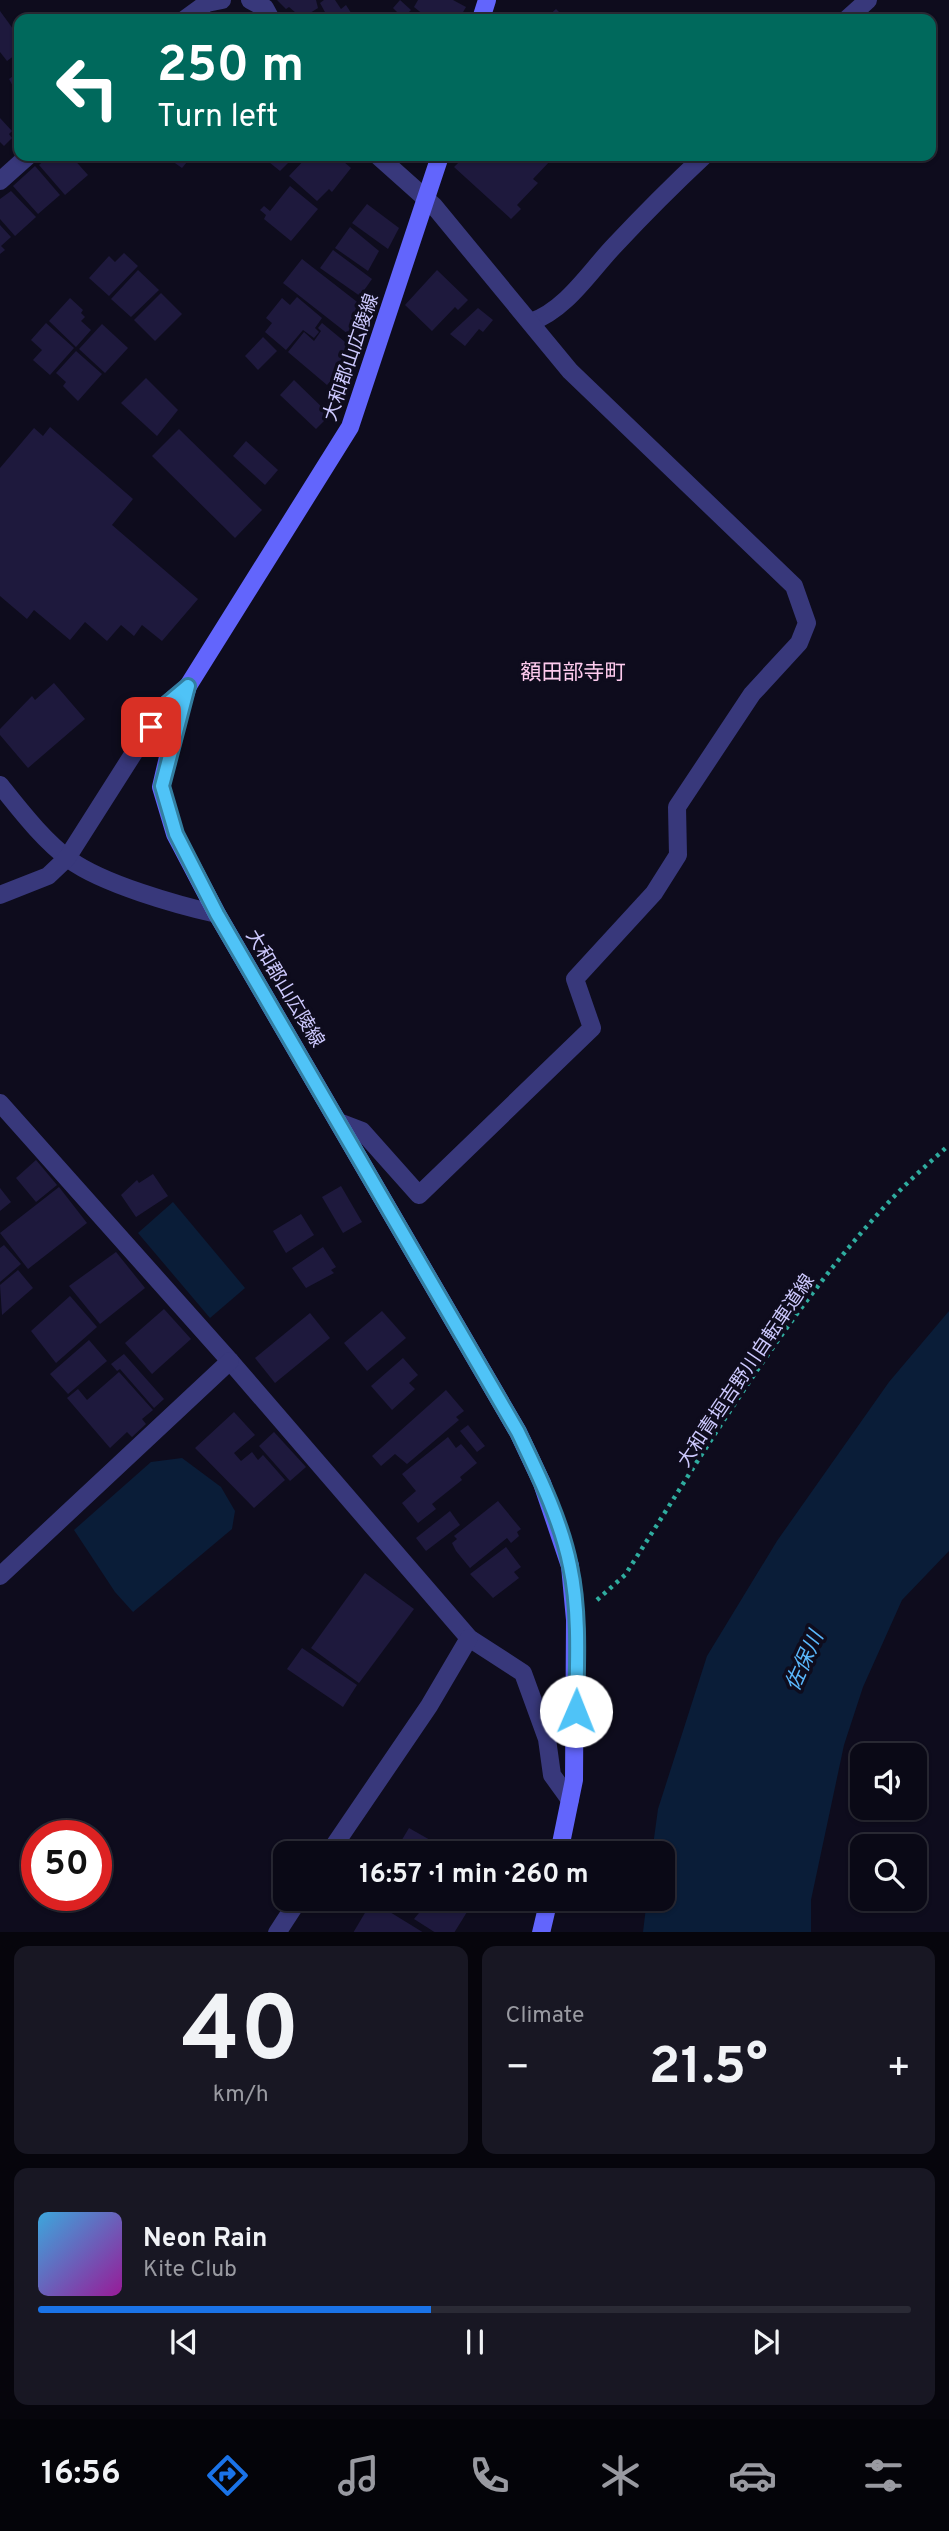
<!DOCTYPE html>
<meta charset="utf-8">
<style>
body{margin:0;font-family:Overpass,"Noto Sans JP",sans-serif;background:#181723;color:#f1f3f6;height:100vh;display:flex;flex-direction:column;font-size:26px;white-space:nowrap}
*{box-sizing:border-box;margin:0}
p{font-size:23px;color:#999aa1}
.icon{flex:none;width:38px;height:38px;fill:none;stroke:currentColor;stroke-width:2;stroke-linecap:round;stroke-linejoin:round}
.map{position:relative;height:1932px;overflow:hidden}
.panel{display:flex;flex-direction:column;gap:14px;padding:14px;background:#06050c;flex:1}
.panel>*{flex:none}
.top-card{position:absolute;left:14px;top:14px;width:922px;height:147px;border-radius:14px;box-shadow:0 2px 5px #0004,0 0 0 2px #2a2a35;background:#00695c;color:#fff;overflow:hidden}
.tools{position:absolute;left:850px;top:1743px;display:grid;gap:14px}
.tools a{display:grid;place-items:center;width:77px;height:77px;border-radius:14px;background:#0a0916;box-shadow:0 2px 5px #0004,0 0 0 2px #2a2a35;font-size:35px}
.speed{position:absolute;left:21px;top:1820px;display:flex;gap:14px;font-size:35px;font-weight:700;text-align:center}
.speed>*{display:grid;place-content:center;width:91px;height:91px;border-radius:50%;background:#0a0916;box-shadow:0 2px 5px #0004,0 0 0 2px #2a2a35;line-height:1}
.speed .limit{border:10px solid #d22;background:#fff;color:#111}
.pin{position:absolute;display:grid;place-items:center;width:60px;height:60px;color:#fff;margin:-30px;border-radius:14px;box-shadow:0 4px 10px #0006}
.me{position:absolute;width:77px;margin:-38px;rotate:1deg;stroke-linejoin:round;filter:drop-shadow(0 0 5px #0008)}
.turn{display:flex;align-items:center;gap:24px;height:147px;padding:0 28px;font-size:32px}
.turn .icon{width:91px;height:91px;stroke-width:2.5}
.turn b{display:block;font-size:49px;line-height:60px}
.big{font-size:52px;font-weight:700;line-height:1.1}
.panel .card{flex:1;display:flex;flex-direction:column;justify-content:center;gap:10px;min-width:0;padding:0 24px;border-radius:14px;background:#181723}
.panel .dial{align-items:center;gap:0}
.dial b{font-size:91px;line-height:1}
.song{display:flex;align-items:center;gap:21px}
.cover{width:84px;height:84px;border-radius:10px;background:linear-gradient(135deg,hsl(200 70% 55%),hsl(300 70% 35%))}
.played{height:7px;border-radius:4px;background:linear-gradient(90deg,#1a73e8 45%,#2a2a35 45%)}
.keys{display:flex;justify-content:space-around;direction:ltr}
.heat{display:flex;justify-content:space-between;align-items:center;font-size:38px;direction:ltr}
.panel .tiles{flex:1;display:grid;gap:14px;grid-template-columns:1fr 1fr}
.card:last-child{grid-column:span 2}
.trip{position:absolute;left:273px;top:1841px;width:402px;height:70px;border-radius:14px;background:#0a0916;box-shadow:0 2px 5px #0004,0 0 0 2px #2a2a35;font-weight:700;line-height:70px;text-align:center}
.menu{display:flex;height:112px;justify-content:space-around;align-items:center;background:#040409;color:#999aa1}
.menu .icon{width:49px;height:49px}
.menu .on{color:#1a73e8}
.menu b{font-size:32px;color:#f1f3f6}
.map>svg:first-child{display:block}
</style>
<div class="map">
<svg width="949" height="1933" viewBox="0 0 949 1933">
<rect width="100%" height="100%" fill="#0e0c1d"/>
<g fill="#0a1d38">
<path d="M173 1202 245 1288 210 1318 138 1233Z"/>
<path d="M949 1311V1551L902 1600 863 1687 844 1745 811 1900V1932H643L647 1899H663V1853H652L658 1809 707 1656 777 1541 889 1382Z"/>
<path d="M182 1458 221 1487 235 1511 232 1529 133 1612 115 1592 74 1530 151 1462Z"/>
</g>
<g fill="#1e193d">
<path d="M277 0H316L318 8 302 18 289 7 286 9Z"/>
<path d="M324 0H335L341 9 346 5 355 19H319L326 14 320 3Z"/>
<path d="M400 0 411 10 403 18 393 8Z"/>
<path d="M418 0H453L466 7 459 19H429L414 7Z"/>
<path d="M556 9 566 19H545Z"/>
<path d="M0 11 19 37V52L7 61 0 52Z"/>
<path d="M19 72V97L9 79Z"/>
<path d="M0 118 12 131 9 134 12 138 4 146 0 142Z"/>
<path d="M49 156H71L88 175 65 195 39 165Z"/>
<path d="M165 156H192L182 168Z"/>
<path d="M266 156H295L280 171 264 158Z"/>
<path d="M308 156H337L351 168 332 192 329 189 317 201 289 176Z"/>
<path d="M465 156H546L551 160 533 179 538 183 517 205 521 209 511 219 454 167Z"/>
<path d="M35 166 60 195 38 214 13 186Z"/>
<path d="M290 186 318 209 291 241 264 219 266 215 260 210 264 206 270 211Z"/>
<path d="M11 191 36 217 15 236 0 219V199Z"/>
<path d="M367 204 399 228 388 249 352 223Z"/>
<path d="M0 225 11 237 1 246 5 250 0 254Z"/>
<path d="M350 227 379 251 368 271 335 248Z"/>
<path d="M333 250 372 279 360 296 320 268Z"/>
<path d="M124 253 138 266 109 296 89 278 109 256 115 262Z"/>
<path d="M302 259 370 312 358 327 363 331 354 343 345 337 348 334 283 283Z"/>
<path d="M138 270 159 290 131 317 111 299Z"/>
<path d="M437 270 468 300 458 310 455 307 432 331 405 305Z"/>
<path d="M161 293 182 314 155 341 134 320Z"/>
<path d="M297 297 322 318 315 328 319 332 314 338 303 330 286 350 265 332 272 323 266 318 282 298 290 305Z"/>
<path d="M70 298 83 310 81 313 85 317 81 321 91 330 76 347 49 321Z"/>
<path d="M478 308 493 320 483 332 479 329 465 346 450 334Z"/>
<path d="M46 323 74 348 50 375 33 360 42 350 31 340Z"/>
<path d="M322 323 356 351 327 385 288 352 304 332 314 341 321 331 318 328Z"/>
<path d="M102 324 128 348 105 373 79 349Z"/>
<path d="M263 337 277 351 258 370 245 356Z"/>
<path d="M76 351 102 374 78 401 63 386 66 382 56 373Z"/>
<path d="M146 378 178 410 157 436 121 403Z"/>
<path d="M294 380 330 415 316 429 280 395Z"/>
<path d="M50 427 133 499 112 525 198 599 162 641 142 625 134 636 121 625 107 641 85 622 70 640 34 610 27 619 0 596V468L34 428 43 436Z"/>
<path d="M179 429 262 510 235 538 152 456Z"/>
<path d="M246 441 278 470 265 485 233 456Z"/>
<path d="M54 683 85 719 28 768 0 735V729L32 696 35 700Z"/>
<path d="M36 1160 57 1185 36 1202 16 1178Z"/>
<path d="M153 1174 168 1196 136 1217 121 1195 137 1180 139 1183Z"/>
<path d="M341 1186 362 1222 343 1233 322 1197Z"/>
<path d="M59 1187 87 1223 28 1269 0 1233Z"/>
<path d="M0 1188 11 1202 0 1211Z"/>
<path d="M301 1214 314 1235 286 1253 273 1231Z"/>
<path d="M4 1245 21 1264 0 1282V1248Z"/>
<path d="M323 1247 336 1267 331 1270 334 1273 306 1288 292 1268Z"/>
<path d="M116 1252 145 1288 100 1324 69 1286Z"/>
<path d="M18 1270 33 1288 2 1315 0 1285Z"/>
<path d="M70 1296 97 1327 56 1363 31 1331Z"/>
<path d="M164 1309 191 1339 152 1374 125 1343Z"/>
<path d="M382 1311 406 1338 367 1371 344 1343Z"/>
<path d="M310 1313 330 1338 275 1383 255 1358Z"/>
<path d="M89 1340 107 1361 68 1394 50 1374Z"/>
<path d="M124 1354 164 1399 154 1408 120 1369 117 1371 111 1364Z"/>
<path d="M403 1358 418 1375 409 1383 415 1389 392 1410 371 1386Z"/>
<path d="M119 1372 153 1410 142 1419 146 1424 132 1437 127 1432 110 1448 67 1398 78 1389 87 1400Z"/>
<path d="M446 1390 464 1411 456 1417 459 1420 407 1464 395 1454 381 1466 372 1456Z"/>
<path d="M234 1412 255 1435 234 1453 241 1461 252 1452 258 1460 263 1455 285 1480 254 1508 195 1448Z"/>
<path d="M468 1425 485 1446 477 1452 460 1431Z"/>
<path d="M274 1432 306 1467 290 1481 259 1446Z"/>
<path d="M448 1437 456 1448 461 1444 477 1463 460 1477 462 1480 432 1504 436 1509 418 1523 402 1503 416 1491 402 1474Z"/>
<path d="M498 1501 521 1529 517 1532 519 1536 511 1543 507 1538 470 1568 456 1551 452 1543 457 1539 454 1536Z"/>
<path d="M450 1511 460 1525 426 1551 416 1538Z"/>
<path d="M506 1547 521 1567 514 1572 519 1578 493 1598 470 1574Z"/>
<path d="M365 1573 414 1609 359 1683 311 1648Z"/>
<path d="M302 1648 357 1685 343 1707 287 1669Z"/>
<path d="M409 1828 453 1853H394Z"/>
<path d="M380 1899H421L424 1901 420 1908 406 1900 400 1910Z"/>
<path d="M423 1899H475L454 1933H436L414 1919 428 1902Z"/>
<path d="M372 1901 424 1933H353Z"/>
</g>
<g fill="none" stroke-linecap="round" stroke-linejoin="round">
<path stroke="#2fac9f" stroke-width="4.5" stroke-dasharray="3.5 5" stroke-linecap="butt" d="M597 1600 625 1575C707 1448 784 1315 887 1204 906 1183 928 1164 949 1145"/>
<g stroke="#38387b" stroke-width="18">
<path d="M250 0 265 8 271 19"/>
<path d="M185 19 207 3 222 0"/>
<path d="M847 19 868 0"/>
<path d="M0 181 28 156"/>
<path d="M531 322C567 309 590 271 615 245 644 214 673 185 704 156"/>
<path d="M0 785C21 811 43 840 70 860 103 884 177 905 217 914"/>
<path d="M0 895 48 876 67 858 163 707 188 686"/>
<path d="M0 1103 230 1361 469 1638 523 1673 547 1739 552 1775 570 1800"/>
<path d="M341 1123 362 1131 419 1195 592 1028 575 979 654 893 678 855 677 807 752 694 799 643 807 623 794 586 570 371 434 206 378 156"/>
<path d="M0 1576 230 1361"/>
</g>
<g stroke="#38387b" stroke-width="18">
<path d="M329 1853 429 1706 469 1638"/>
<path d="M277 1933 299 1899"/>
</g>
<g stroke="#6265fc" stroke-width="18">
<path d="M481 19 487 0"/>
<path d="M440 156 350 427 188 686 176 723 161 787 175 834 217 914 518 1432 542 1483 570 1566 575 1620 574 1780 559 1853"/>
<path d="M541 1933 549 1899"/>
</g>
</g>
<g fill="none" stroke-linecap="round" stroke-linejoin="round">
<g stroke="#337fa1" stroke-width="18">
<path id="route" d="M151 727 163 707 188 686 162 786 176 834 217 914 518 1432C538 1474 561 1520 570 1566 580 1612 577 1664 576 1711"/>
</g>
<use href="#route" stroke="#4fc3f7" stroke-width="12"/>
</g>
<g text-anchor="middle" stroke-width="7" stroke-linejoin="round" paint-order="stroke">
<g font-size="19" fill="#cdc9fe" stroke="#0e0c1d">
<text transform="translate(350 357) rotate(-71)" y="7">大和郡山広陵線</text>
<text transform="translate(286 988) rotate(59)" y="7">大和郡山広陵線</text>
<text transform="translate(745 1370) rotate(-56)" y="7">大和青垣吉野川自転車道線</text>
</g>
<g font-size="21" fill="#fecbee" stroke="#0e0c1d">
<text x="573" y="679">額田部寺町</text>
</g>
<g font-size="21" font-style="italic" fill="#5ab7fb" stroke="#0e0c1d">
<text transform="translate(804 1661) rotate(-66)" y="7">佐保川</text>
</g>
</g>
</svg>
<div class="tools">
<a><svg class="icon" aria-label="sound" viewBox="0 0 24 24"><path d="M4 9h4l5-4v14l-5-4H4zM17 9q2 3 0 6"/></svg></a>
<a><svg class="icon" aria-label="search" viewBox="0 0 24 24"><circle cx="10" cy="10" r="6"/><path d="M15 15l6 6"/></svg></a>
</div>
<div class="speed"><div class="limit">50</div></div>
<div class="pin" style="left:151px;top:727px;background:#d93025"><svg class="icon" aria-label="arrive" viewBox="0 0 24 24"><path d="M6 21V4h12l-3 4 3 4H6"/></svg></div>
<svg class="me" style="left:576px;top:1711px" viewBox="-20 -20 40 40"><circle r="19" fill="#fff"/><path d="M0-13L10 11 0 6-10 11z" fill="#4fc3f7"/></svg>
<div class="trip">16:57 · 1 min · 260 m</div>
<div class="top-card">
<div class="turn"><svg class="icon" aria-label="left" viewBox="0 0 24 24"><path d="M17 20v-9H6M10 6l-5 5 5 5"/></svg><div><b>250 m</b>Turn left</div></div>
</div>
</div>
<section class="panel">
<div class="tiles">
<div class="card dial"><b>40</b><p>km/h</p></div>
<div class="card"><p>Climate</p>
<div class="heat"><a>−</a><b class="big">21.5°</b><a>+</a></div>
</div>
<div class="card">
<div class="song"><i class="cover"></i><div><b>Neon Rain</b><p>Kite Club</p></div></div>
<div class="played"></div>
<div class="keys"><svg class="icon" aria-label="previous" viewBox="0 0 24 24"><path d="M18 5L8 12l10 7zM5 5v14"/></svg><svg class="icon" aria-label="pause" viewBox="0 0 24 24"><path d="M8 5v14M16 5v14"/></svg><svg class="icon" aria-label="next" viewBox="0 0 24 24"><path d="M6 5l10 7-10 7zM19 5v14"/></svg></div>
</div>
</div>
</section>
<nav class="menu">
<b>16:56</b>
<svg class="icon on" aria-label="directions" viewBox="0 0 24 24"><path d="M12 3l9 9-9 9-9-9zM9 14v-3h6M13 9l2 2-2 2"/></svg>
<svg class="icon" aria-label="music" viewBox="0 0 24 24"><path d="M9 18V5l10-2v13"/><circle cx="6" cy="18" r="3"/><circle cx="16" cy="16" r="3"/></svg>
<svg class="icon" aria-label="phone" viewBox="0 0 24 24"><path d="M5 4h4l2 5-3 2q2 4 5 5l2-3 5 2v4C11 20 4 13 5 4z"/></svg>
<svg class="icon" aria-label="climate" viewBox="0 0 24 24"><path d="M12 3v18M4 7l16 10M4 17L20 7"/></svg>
<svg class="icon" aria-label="car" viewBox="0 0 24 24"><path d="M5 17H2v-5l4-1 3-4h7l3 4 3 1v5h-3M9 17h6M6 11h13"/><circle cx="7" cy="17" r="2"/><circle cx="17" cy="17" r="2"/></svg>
<svg class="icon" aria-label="filters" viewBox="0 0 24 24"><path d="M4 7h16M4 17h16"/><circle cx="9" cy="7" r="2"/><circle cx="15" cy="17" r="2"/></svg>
</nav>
